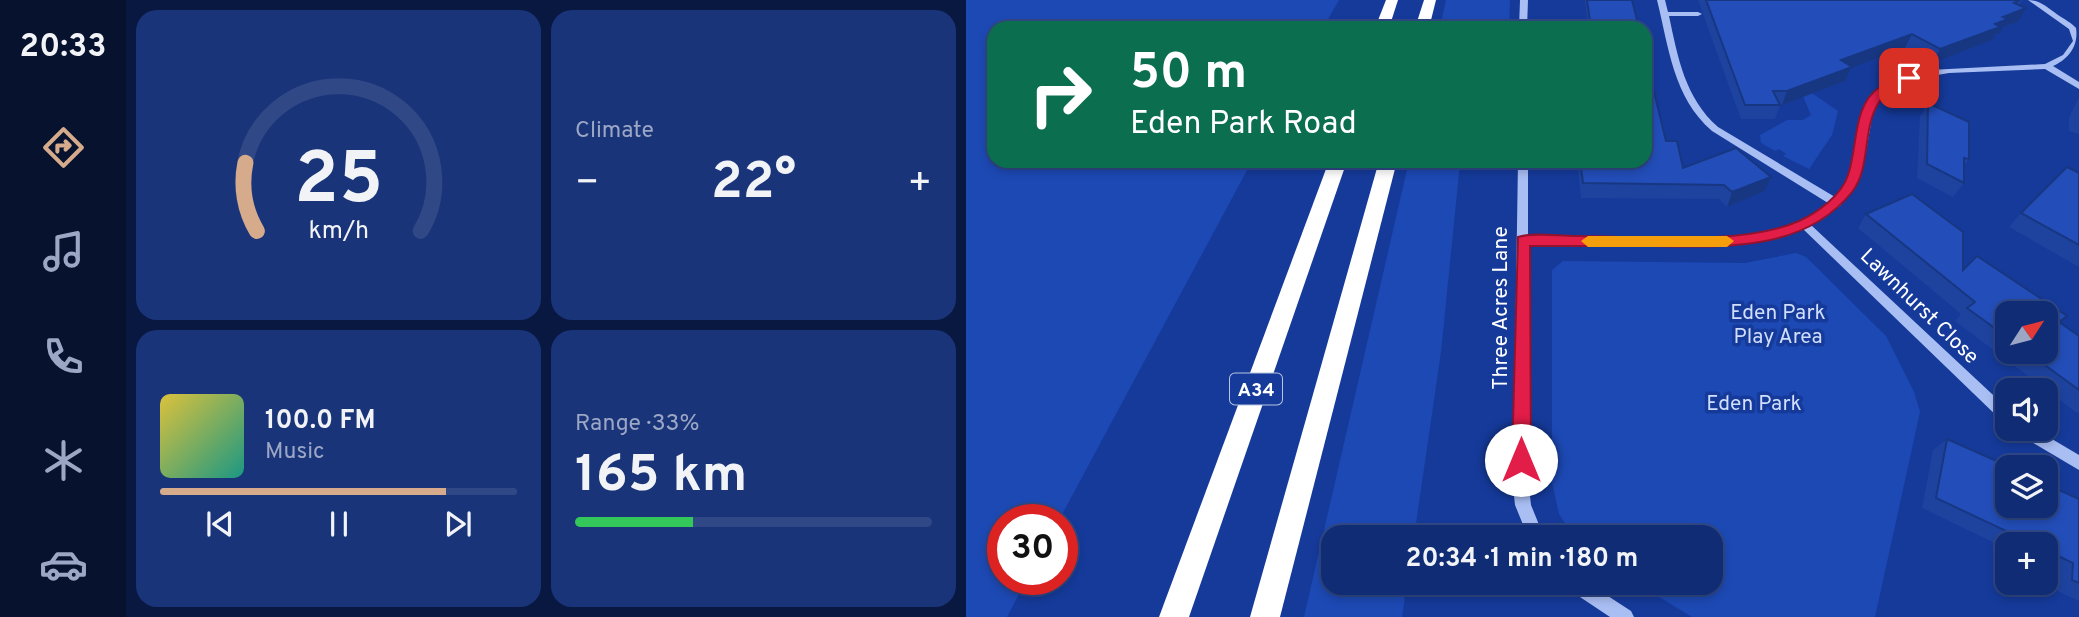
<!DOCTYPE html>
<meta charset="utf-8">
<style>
body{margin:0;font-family:Overpass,sans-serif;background:#193479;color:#f1f3f6;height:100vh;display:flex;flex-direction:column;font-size:26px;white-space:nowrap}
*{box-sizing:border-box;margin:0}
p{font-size:23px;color:#9ca7c5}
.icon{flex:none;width:38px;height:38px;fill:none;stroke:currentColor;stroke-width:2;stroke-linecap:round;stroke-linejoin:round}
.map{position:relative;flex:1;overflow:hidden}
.side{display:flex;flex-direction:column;gap:10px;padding:10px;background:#091840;width:840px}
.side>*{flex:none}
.banner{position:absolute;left:21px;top:21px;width:665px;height:147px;border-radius:21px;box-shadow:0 4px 10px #0003,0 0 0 2px #304886;background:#0b6e4f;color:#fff;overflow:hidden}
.needle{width:46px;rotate:54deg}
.controls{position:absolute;left:1029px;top:301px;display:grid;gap:14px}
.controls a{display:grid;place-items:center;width:63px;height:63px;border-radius:14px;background:#102c74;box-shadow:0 4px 10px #0003,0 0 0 2px #304886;font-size:35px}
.speed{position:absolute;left:21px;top:504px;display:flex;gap:14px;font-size:35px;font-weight:700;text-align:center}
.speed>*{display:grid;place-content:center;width:91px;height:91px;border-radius:50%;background:#102c74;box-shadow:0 4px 10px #0003,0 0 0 2px #304886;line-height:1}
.speed .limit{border:10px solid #d22;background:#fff;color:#111}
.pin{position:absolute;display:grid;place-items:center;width:60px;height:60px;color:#fff;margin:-30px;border-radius:14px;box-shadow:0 4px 10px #0006}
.me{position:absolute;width:77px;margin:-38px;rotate:0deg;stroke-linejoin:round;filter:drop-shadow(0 0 5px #0008)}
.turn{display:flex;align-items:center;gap:24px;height:147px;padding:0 28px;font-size:32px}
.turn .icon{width:91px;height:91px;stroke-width:2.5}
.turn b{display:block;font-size:49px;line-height:60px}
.big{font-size:52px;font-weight:700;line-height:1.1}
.side .card{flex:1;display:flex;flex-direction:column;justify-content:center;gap:10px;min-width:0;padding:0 24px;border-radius:21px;background:#193479}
.side .dial{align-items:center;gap:0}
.dial svg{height:182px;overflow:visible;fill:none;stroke:#304886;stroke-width:7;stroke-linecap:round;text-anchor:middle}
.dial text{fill:#f1f3f6;stroke:none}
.song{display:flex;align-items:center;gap:21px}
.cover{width:84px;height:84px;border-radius:10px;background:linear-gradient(135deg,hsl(50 70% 55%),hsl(170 70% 35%))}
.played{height:7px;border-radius:4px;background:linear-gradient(90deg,#d6ab8b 80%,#304886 80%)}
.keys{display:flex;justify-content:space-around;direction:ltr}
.heat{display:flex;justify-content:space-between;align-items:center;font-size:38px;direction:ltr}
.charge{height:10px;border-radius:5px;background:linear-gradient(90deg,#34c759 33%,#304886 0)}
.side .tiles{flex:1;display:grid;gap:10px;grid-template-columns:repeat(2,1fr)}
.trip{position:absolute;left:355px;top:525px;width:402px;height:70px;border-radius:21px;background:#102c74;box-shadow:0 4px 10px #0003,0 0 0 2px #304886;font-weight:700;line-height:70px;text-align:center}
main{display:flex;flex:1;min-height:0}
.tabs{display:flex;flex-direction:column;width:126px;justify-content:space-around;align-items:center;background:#06122e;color:#9ca7c5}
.tabs .icon{width:49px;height:49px}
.tabs .active{color:#d6ab8b}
.tabs b{font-size:32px;color:#f1f3f6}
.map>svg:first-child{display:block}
</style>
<main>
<nav class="tabs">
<b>20:33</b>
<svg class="icon active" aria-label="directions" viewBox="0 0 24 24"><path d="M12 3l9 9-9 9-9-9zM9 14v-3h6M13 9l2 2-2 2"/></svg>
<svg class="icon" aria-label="music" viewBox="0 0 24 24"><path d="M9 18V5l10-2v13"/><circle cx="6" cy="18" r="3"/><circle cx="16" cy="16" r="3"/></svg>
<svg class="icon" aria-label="phone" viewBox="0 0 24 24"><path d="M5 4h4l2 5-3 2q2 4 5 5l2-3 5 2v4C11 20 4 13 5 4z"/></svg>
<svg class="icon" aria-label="climate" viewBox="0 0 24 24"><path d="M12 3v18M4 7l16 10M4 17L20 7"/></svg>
<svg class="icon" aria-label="car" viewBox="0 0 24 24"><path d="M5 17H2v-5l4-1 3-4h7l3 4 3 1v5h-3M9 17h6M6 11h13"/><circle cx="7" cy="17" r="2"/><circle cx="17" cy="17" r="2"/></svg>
</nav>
<section class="side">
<div class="tiles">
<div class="card dial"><svg viewBox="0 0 100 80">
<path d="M14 69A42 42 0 1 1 86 69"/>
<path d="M14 69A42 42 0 0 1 9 39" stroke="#d6ab8b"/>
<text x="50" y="56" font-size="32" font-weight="700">25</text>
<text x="50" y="72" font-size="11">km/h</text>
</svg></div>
<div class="card"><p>Climate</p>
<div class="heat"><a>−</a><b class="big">22°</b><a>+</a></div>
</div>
<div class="card">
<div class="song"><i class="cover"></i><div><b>100.0 FM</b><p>Music</p></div></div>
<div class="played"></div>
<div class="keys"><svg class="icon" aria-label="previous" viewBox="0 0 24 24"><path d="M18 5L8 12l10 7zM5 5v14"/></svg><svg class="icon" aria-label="pause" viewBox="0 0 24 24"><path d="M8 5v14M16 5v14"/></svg><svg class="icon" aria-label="next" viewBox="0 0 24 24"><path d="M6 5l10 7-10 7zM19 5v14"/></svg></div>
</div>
<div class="card"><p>Range · 33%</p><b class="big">165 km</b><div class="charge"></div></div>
</div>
</section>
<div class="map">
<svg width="1113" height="617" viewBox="0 0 1113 617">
<rect width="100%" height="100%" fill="#153a9a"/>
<g fill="#1d49b4">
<path d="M0 0H373L357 28H28V161H286L93 520H37V579H61L41 617H0Z"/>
<path d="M480 0H544L543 28H474Z"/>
<path d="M843 91 872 111 866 135 843 169 817 156 820 154 813 149 809 151 795 143 794 135 821 120H837L845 115 836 94Z"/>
<path d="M443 161H538L494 163 475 352 448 537H368V583H441L436 617H338Z"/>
<path d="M830 253 840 257 920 336 948 392 954 412 909 617H726L670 583H746V537H608L593 514 586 482V270L597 261 779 263Z"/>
</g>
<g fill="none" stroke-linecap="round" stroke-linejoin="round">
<g fill="#a9bef3" fill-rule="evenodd">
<path d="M554 0H562L561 28H553Z"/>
<path d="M691 0H699L702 12H732L736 14 732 16H703C712 58 719 98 752 127L869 197 884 176 898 112 903 100 913 89 926 81 964 70 1079 64 1097 55 1107 41 1103 29 1062 0C1074 0 1082 8 1092 15 1098 19 1106 23 1110 28 1113 47 1101 60 1087 66L1113 82V89L1079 69 983 73 948 79 932 85 920 93 907 112 898 163 888 187 874 206 845 225 1041 408V423L1036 421 837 229 815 237 772 244 562 245 563 487 565 505 578 537H562L549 505 547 487 552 161H562V237C602 237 641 237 681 237 743 237 811 245 862 203L746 131C707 97 703 48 691 0Z"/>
<path d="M1050 429H1069L1113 455V470L1052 434Z"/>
<path d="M600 583H622L665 611 668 617H644L602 589Z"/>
</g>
<g fill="#fff" fill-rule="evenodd">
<path d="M420 0H432L423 28H409Z"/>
<path d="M458 0H470L463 28H449Z"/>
<path d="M363 161H381L223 617H193Z"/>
<path d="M413 161H431L314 617H284Z"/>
</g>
</g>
<g fill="#1e439f" fill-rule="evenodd">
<path d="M619 0H666L673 28H622Z"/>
<path d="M732 0H1057L1053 5 1052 22 1037 27 1034 33 1030 34 1026 40 967 63 939 48 885 68 879 81 814 105 809 119H775Z"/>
<path d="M1113 97V134L1103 131V118Z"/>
<path d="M962 103 1003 159 998 166V183L987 197 951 178 954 117Z"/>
<path d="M700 141 717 168 799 191 761 207 753 199 615 198 611 161H679Z"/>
<path d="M1113 173V267L1043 227 1055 213Z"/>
<path d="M900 214 997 270 1101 316 1093 323 1113 336V412L1111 413 989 321 995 314 892 228ZM1041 313 1080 352H1041Z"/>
<path d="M981 439 1113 499V601L1085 588 1086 571 1080 568V544H1041V549L956 508 967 450Z"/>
</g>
<g fill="#183782">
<path d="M1060 8 1052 22 1037 27 1034 33 1030 34 1026 40 967 63 974 49 1037 17Z"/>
<path d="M946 34 939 48 885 68 879 81 816 105 821 91 875 60Z"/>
<path d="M805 177 799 191 761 207 766 192Z"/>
</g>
<g fill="#234eb9" stroke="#183782" stroke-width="2">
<path d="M621 0H666L673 28H625Z"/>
<path d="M740 0H1054L1048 3 1060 8 1037 17 1042 19 1029 24 1034 27 974 49 946 34 875 60 886 67 821 91H807L814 105H779Z"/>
<path d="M679 55 700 141H711L717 168 770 148 805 177 766 192 758 185 617 183 614 161H679Z"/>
<path d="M962 103 1003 122V159L998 158V183L961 164Z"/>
<path d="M1101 167 1113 173V245L1055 213Z"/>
<path d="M946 194 997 232V270L1011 256 1101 316 1093 322 1113 336V390L1061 352H1080V313H1041V337L1001 308 1009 302 900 214Z"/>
<path d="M981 439 1044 467H1041V506H1080V484L1113 499V583L1106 580 1107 563 1080 550V544H1068L970 498Z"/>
</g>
<path fill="#e11d48" stroke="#92132f" stroke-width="2" d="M939 76 948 78C939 86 925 87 917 97 894 124 907 165 886 192 838 252 757 247 687 246 646 246 605 246 564 246L565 460 562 466 555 469 549 466 546 460 552 237C569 232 592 236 610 236 673 236 777 246 833 221 851 213 876 195 882 175 892 147 886 105 914 87 921 82 931 79 939 76Z"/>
<path fill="#f59e0b" d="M622 236H761L768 241 761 247H622L615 241Z"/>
<g text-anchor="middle" stroke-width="7" stroke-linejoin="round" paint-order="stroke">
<rect fill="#153a9a" stroke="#b9c4e1" stroke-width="2" x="264" y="373.5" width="52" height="31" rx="5"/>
<g font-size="19" font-weight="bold" fill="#fff">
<text x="290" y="396">A34</text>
</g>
<g font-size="21" fill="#fff" stroke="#153a9a">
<text transform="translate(954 306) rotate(44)" y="7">Lawnhurst Close</text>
<text transform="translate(534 308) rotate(-90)" y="7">Three Acres Lane</text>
</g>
<g font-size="21" fill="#d1defd" stroke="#153a9a">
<text x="812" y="319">Eden Park<tspan x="812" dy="24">Play Area</tspan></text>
<text x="788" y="410">Eden Park</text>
</g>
</g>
</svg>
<div class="controls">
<a><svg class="needle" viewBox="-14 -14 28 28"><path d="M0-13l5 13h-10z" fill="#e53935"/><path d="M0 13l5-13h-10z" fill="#9ca7c5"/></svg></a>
<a><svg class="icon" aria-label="sound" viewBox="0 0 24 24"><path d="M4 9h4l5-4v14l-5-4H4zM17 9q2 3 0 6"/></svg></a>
<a><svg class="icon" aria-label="layers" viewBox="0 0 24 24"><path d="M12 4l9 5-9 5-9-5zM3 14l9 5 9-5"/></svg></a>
<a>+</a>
</div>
<div class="speed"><div class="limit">30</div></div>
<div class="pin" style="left:943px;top:78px;background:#d93025"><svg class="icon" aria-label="arrive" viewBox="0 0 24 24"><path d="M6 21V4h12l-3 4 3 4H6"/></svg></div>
<svg class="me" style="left:555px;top:460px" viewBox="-20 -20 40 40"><circle r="19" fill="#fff"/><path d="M0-13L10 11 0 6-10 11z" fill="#e11d48"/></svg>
<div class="trip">20:34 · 1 min · 180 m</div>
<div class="banner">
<div class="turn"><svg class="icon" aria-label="right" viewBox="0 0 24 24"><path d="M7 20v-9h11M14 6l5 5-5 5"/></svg><div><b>50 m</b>Eden Park Road</div></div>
</div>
</div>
</main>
